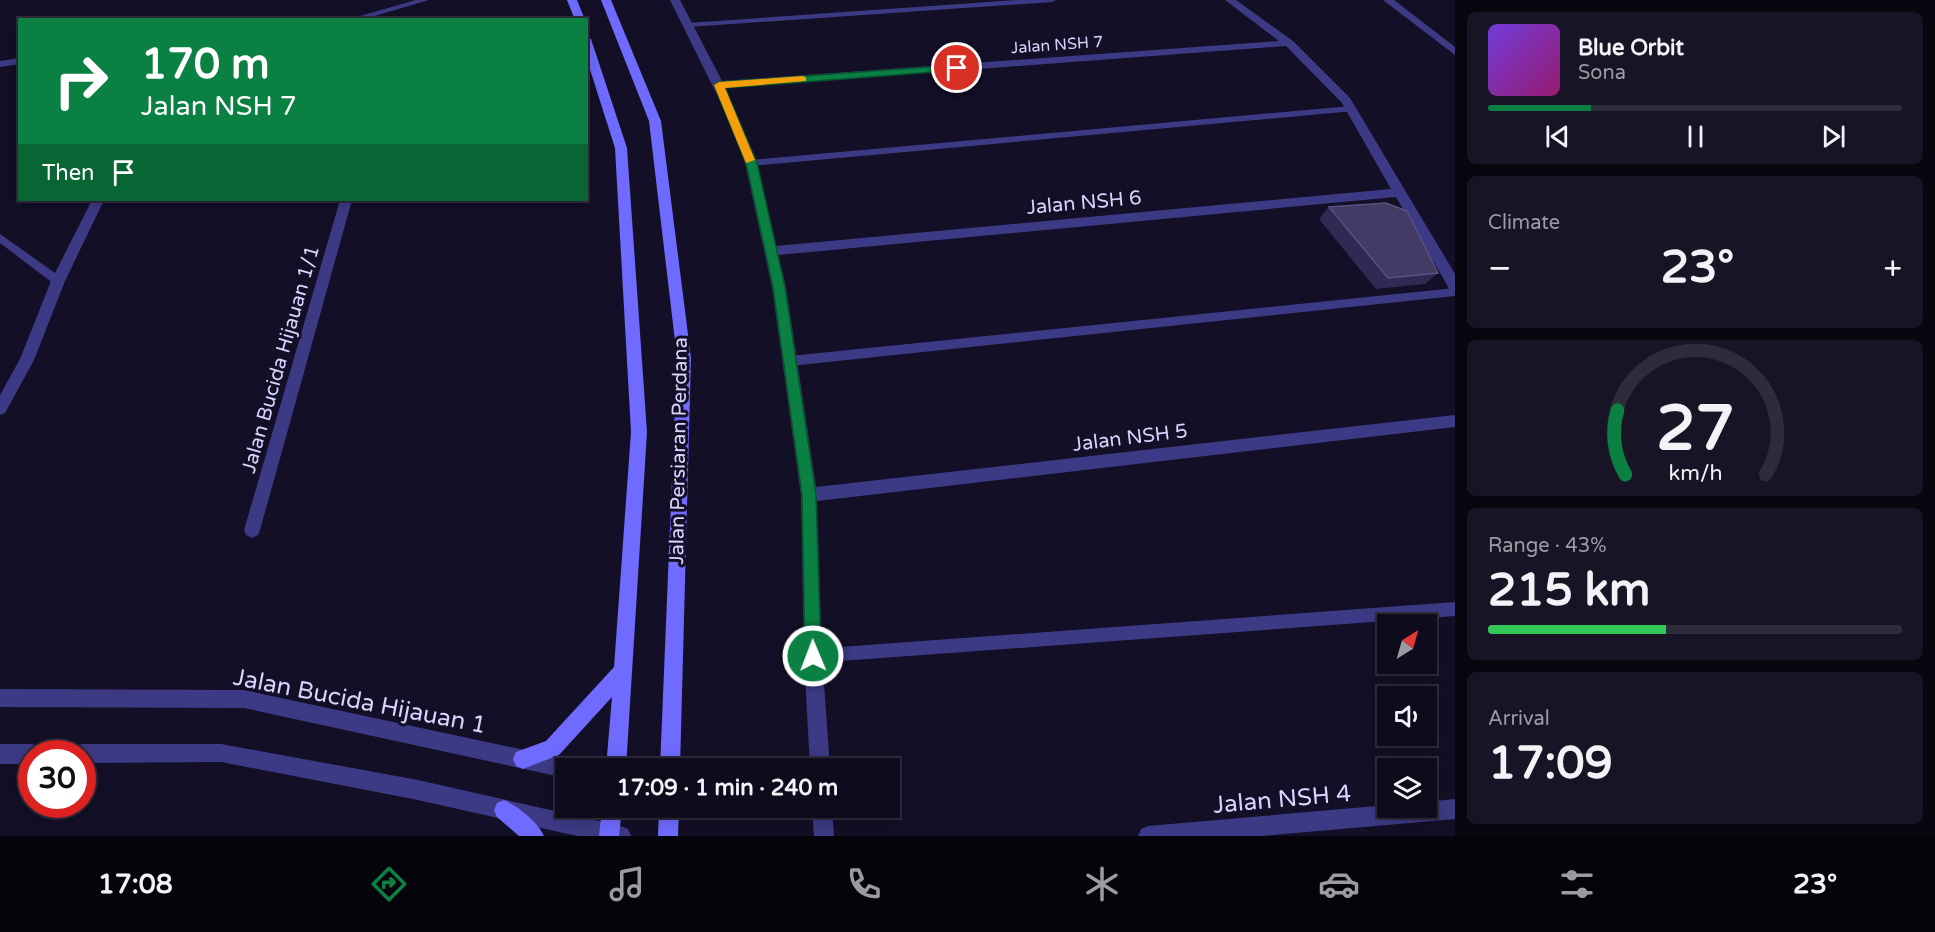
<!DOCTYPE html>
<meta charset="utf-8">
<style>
body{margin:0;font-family:"Varela Round",sans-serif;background:#171425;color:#f1f3f6;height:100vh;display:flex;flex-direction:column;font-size:22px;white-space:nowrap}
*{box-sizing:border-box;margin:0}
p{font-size:20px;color:#9b9ba3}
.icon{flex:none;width:33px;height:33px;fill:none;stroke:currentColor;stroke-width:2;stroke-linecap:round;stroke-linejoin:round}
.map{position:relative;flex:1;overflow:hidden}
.drawer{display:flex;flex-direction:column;gap:12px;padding:12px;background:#08060f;width:480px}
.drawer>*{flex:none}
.hud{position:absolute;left:18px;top:18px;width:570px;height:183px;border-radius:0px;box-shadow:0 3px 15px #0003,0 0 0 2px #2e2b3b;background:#0b8043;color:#fff;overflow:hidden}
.needle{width:39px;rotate:37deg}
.buttons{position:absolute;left:1377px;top:614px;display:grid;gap:12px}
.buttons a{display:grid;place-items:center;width:60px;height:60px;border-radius:0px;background:#0e0b1c;box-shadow:0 3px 15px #0003,0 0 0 2px #2e2b3b;font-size:30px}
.speed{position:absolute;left:18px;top:740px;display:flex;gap:12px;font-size:30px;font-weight:700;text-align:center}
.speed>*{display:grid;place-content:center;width:78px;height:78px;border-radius:50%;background:#0e0b1c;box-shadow:0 3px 15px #0003,0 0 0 2px #2e2b3b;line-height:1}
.speed .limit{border:9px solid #d22;background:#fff;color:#111}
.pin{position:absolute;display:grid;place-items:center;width:51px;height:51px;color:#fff;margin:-26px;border:3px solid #fff;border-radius:50%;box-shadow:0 2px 6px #0007}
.me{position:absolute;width:66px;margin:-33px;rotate:359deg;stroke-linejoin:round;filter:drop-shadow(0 0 4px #0008)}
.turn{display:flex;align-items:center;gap:21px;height:126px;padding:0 24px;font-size:27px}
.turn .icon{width:78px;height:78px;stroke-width:2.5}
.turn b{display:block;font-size:42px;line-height:51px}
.then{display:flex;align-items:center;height:57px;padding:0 24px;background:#0003;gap:12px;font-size:22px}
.big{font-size:45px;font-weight:700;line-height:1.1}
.drawer .tile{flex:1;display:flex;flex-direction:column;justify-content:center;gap:9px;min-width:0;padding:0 21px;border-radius:9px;background:#171425}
.drawer .dial{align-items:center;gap:0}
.dial svg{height:156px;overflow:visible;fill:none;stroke:#2e2b3b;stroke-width:7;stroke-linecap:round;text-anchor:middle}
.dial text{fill:#f1f3f6;stroke:none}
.song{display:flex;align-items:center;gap:18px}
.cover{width:72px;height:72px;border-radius:9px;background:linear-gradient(135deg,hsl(260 70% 55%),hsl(320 70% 35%))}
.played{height:6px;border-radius:3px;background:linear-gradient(90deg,#0b8043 25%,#2e2b3b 25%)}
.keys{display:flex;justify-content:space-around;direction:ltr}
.heat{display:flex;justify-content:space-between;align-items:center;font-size:33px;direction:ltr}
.charge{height:9px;border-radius:4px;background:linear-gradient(90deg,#34c759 43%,#2e2b3b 0)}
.trip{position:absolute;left:555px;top:758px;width:345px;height:60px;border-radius:0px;background:#0e0b1c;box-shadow:0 3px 15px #0003,0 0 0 2px #2e2b3b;font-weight:700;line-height:60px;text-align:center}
.tab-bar{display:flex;height:96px;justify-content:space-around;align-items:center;background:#06040b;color:#9b9ba3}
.tab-bar .icon{width:42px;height:42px}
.tab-bar .selected{color:#0b8043}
.tab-bar b{font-size:27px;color:#f1f3f6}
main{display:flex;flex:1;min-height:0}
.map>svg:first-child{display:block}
</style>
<main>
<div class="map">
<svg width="1455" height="836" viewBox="0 0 1455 836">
<rect width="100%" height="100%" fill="#130f26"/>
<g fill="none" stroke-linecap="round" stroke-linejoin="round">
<g fill="#3d3a85" fill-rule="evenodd">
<path d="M416 0H429L361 20H346Z"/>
<path d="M1017 0H1056L1052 2 688 27 684 25 688 23Z"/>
<path d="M20 58V64L0 67V61Z"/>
<path d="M1351 106 1356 109 1354 111 751 166 746 163 751 160Z"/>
<path d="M0 234 62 278 63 281 62 284H54L0 243Z"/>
<path d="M1455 288V296L790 366 784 361 790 356Z"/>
<path d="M1455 602V616L813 663 808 661 806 656 808 651 813 649Z"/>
</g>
<g fill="#3d3a85" fill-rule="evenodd">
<path d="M670 0H680L722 81 1279 41 1225 0H1236L1293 41 1350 98 1455 274V291L1450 290 1396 197 778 255 786 287 816 487 1455 415V427L817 501 822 656 830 768H810L804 656 801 495 772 287 745 163 725 111ZM1286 46 1342 103 1391 189 776 246 757 163 725 88Z"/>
<path d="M1383 0H1394L1455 47V55Z"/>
<path d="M92 200H104L65 281 34 360 5 413 0 415V395L20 359 51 281Z"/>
<path d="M340 200H352L260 530 258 535 252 538 246 535 244 530Z"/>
<path d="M0 689 244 690 566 759 573 762 575 768H566V778L244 708 0 707Z"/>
<path d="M0 744H32L39 747 41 753H32V764H0Z"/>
<path d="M82 744H221L418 780 621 826 628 829 631 836H577L418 800 221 762 82 763V753H73L75 747Z"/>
<path d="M1455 799V819L1261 836H1138L1141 829 1148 826 1388 805V807H1426V802Z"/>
<path d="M812 807H832L834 836H814Z"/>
</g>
<g fill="#6f6bff" fill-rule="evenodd">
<path d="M567 0H577L585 20H575Z"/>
<path d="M601 0H611L661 121 691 358 680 768H660L677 358 649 121Z"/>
<path d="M586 36 591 39 627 148 647 432 626 768H606L612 697 559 755 523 769 516 766 513 759 516 752 546 741 614 667 631 432 615 148 586 57Z"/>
<path d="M504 800C518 806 538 822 544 836H519L497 817 494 810 497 803Z"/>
<path d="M602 807H622L619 836H599Z"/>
<path d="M659 807H679L678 836H658Z"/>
</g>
</g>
<path fill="#312854" d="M1329 207 1438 273 1425 284 1376 289 1319 219Z"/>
<path fill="#433a66" stroke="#5a527e" stroke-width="1.5" d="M1386 203 1407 211 1438 273 1388 278 1329 207Z"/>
<path fill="#0b8043" stroke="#07532c" stroke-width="1.5" d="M957 65 961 68 960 70 725 88 757 163 785 287 816 495 821 656 819 662 813 664 807 662 805 656 802 495 773 287 746 163 714 85 719 82Z"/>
<path fill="#f59e0b" d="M802 76 806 77V81L725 88 755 160 746 163 714 85 719 82Z"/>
<g text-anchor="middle" stroke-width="6" stroke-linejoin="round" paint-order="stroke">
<g font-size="16" fill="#d9d4ff" stroke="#130f26">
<text transform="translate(1057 44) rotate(-4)" y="6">Jalan NSH 7</text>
</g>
<g font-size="20" fill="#d9d4ff" stroke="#130f26">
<text transform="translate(1084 202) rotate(-5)" y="7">Jalan NSH 6</text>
<text transform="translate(280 359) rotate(-74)" y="7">Jalan Bucida Hijauan 1/1</text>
<text transform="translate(1130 437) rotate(-7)" y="7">Jalan NSH 5</text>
<text transform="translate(678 451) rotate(-89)" y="7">Jalan Persiaran Perdana</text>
</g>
<g font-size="24" fill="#d9d4ff" stroke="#130f26">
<text transform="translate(360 701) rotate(11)" y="8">Jalan Bucida Hijauan 1</text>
<text transform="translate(1282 799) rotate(-5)" y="8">Jalan NSH 4</text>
</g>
</g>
</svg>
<div class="buttons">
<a><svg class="needle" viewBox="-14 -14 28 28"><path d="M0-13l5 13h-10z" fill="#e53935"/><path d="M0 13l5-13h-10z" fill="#9b9ba3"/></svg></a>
<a><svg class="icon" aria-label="sound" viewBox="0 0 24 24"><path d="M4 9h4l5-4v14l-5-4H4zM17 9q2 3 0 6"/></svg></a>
<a><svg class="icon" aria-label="layers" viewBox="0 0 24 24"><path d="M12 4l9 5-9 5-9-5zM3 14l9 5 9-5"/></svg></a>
</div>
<div class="speed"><div class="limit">30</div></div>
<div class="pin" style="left:957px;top:68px;background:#d93025"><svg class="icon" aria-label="arrive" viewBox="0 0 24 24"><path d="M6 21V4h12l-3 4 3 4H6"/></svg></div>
<svg class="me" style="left:813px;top:656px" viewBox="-20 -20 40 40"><circle r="17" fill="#0b8043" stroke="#fff" stroke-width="3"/><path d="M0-11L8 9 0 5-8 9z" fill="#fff"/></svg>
<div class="trip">17:09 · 1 min · 240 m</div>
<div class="hud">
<div class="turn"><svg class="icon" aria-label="right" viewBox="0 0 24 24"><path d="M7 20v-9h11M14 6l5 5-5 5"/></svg><div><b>170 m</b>Jalan NSH 7</div></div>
<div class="then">Then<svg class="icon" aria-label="arrive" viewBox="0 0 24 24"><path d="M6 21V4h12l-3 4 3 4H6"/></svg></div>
</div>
</div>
<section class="drawer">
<div class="tile">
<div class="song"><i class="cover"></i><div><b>Blue Orbit</b><p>Sona</p></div></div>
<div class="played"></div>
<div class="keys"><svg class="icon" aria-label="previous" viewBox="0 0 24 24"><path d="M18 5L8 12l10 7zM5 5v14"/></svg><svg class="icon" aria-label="pause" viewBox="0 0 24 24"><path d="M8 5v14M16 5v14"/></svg><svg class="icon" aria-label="next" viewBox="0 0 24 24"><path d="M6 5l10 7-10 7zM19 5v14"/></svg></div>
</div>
<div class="tile"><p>Climate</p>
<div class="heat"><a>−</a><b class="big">23°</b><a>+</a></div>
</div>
<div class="tile dial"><svg viewBox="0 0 100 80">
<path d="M14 69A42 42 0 1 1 86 69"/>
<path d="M14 69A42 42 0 0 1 10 36" stroke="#0b8043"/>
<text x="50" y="56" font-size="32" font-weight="700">27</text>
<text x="50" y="72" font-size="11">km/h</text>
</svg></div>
<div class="tile"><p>Range · 43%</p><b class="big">215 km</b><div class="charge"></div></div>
<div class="tile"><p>Arrival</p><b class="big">17:09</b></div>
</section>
</main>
<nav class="tab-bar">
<b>17:08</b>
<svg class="icon selected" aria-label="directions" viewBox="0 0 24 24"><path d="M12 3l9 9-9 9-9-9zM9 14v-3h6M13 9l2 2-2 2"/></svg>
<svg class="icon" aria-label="music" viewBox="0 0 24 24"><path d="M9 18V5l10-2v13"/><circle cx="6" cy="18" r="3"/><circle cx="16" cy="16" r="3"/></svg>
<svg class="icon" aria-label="phone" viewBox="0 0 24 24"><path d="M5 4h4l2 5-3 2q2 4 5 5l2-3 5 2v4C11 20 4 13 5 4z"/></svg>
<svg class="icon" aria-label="climate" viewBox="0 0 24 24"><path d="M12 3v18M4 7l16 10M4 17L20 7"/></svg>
<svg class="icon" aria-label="car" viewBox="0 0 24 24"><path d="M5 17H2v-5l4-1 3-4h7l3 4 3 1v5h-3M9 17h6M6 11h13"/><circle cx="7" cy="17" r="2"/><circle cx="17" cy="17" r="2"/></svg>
<svg class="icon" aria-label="filters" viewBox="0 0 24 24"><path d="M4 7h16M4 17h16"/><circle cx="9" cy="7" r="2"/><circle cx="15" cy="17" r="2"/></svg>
<b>23°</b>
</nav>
